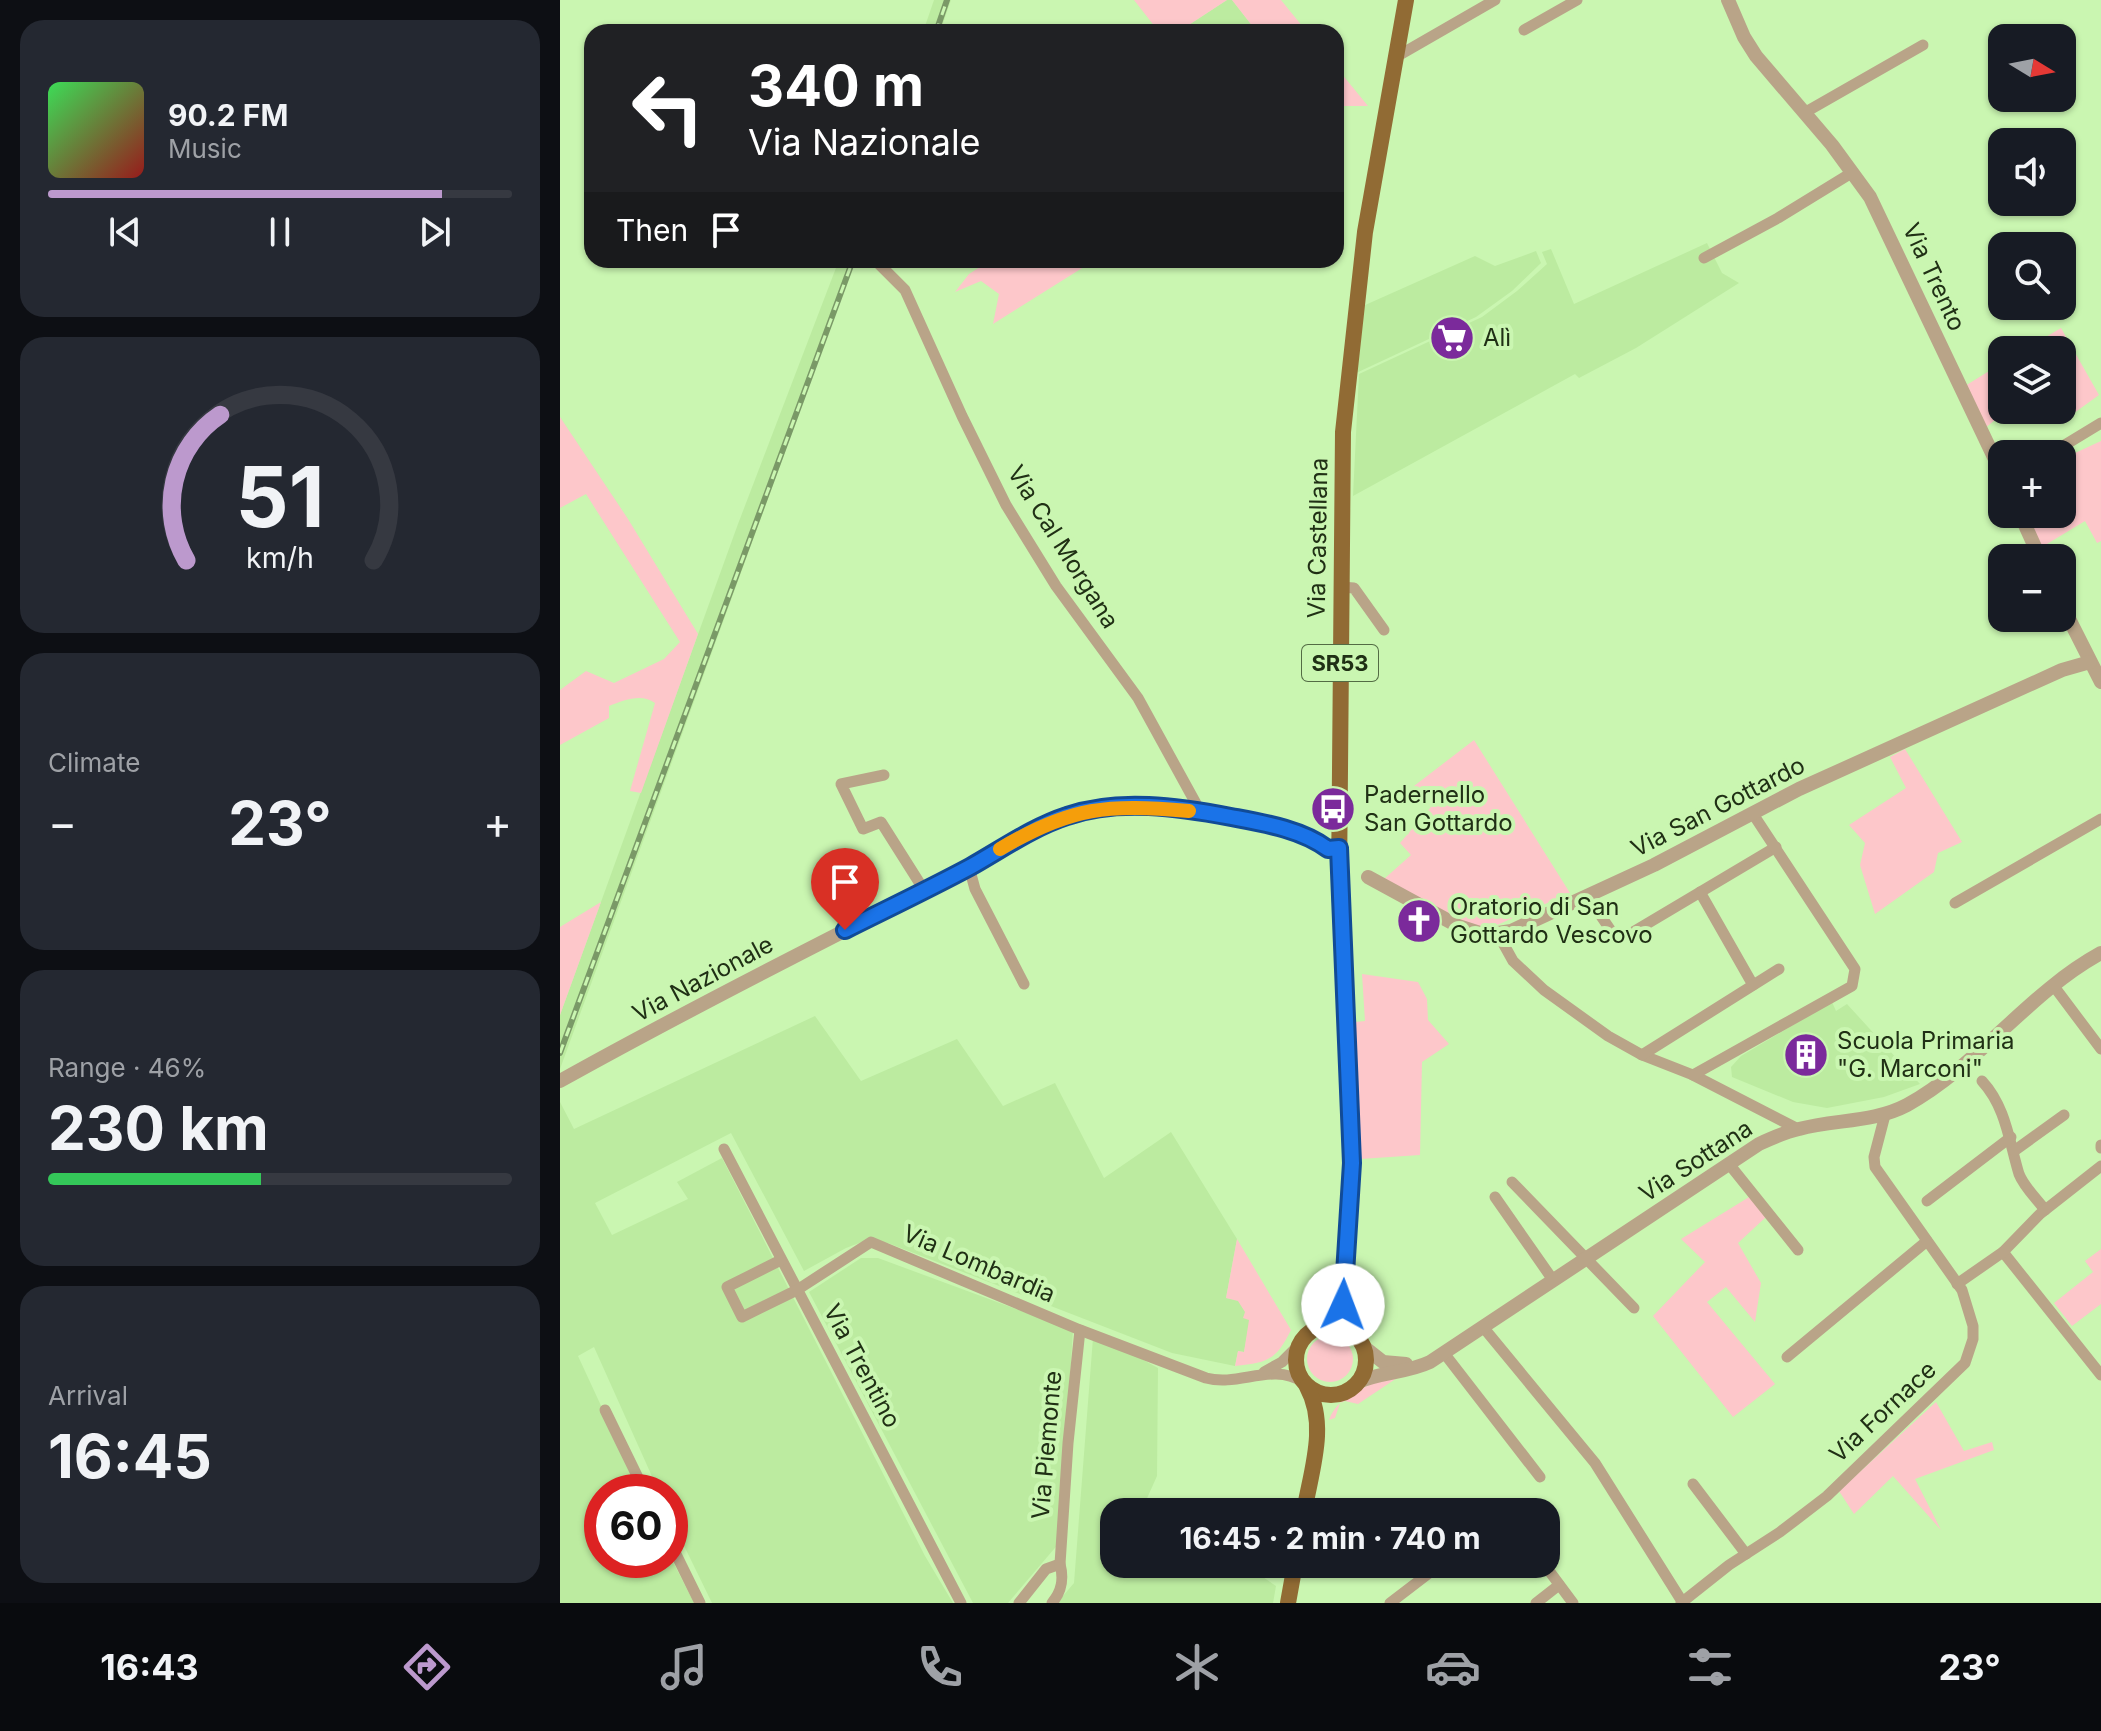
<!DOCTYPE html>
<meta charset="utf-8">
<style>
body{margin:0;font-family:Inter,sans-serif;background:#242831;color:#f1f3f6;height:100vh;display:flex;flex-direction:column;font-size:30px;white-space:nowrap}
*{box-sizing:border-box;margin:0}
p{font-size:26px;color:#9ea1a6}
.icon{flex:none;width:44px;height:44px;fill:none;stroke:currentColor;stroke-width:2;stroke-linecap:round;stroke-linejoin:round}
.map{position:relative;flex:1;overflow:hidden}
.side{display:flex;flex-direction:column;gap:20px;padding:20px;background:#0d0f14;width:560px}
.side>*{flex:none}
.banner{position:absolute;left:24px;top:24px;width:760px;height:244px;border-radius:24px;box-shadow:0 2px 6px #0004;background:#202124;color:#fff;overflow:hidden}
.needle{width:52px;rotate:100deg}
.tools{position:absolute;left:1428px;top:24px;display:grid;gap:16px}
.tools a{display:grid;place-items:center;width:88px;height:88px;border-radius:16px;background:#171b24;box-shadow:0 2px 6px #0004;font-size:40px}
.speed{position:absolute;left:24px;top:1474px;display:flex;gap:16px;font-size:40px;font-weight:700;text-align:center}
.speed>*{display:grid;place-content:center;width:104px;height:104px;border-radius:50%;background:#171b24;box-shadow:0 2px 6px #0004;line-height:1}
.speed .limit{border:12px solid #d22;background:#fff;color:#111}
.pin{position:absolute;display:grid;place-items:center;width:68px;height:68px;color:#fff;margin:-82px -34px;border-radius:50% 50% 50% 0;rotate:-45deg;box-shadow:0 0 8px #0007}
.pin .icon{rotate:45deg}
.me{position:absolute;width:88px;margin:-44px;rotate:2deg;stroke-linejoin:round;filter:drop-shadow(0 0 6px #0008)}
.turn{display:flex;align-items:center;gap:28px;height:168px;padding:0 32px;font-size:36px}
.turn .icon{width:104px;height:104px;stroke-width:2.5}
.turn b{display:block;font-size:56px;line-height:68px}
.then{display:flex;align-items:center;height:76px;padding:0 32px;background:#0003;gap:16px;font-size:30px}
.big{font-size:60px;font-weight:700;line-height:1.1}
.side .card{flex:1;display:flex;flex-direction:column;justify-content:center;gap:12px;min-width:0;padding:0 28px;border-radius:24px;background:#242831}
.side .dial{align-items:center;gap:0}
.dial svg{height:208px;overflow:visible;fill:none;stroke:#363941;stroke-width:7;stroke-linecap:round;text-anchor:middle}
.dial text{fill:#f1f3f6;stroke:none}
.song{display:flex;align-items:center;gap:24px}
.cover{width:96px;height:96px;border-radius:12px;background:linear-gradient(135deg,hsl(130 70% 55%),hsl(0 70% 35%))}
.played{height:8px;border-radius:4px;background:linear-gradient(90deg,#bc99cd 85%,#363941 85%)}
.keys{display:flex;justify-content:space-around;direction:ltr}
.heat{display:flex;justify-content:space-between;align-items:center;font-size:44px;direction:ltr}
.charge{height:12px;border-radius:6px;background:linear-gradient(90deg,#34c759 46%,#363941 0)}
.trip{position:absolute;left:540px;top:1498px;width:460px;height:80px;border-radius:24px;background:#171b24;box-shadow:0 2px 6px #0004;font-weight:700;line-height:80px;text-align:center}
.menu{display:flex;height:128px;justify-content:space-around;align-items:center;background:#090b0e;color:#9ea1a6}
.menu .icon{width:56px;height:56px}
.menu .selected{color:#bc99cd}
.menu b{font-size:36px;color:#f1f3f6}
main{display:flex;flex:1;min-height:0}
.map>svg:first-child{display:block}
</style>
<main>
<section class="side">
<div class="card">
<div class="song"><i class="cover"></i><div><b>90.2 FM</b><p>Music</p></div></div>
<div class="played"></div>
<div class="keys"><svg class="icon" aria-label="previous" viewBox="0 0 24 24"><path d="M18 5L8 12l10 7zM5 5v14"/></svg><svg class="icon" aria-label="pause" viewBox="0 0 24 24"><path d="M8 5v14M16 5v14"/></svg><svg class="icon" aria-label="next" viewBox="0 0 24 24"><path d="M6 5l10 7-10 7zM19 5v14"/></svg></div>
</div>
<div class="card dial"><svg viewBox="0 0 100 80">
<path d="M14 69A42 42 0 1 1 86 69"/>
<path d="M14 69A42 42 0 0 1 27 13" stroke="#bc99cd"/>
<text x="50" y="56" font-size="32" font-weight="700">51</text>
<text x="50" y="72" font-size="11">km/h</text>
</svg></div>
<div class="card"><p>Climate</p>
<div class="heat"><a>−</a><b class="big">23°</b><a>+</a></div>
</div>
<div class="card"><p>Range · 46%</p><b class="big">230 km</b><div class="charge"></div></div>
<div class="card"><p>Arrival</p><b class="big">16:45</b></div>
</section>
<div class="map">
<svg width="1541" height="1603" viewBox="0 0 1541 1603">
<rect width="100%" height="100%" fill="#caf6b1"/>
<g fill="#bceba0">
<path d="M374 0H391L380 32H363Z"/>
<path d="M667 0H672L697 32H618Z"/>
<path d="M1147 243 1162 273 1179 283 1076 348 1019 378 1015 374 793 496 799 374 922 317 957 291 987 264 982 252 991 249 1014 304Z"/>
<path d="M976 251 981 263 952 291 916 317 794 374V310L915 256 935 266Z"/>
<path d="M279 260H295L0 1069V1015L178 524Z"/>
<path d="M1272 1002 1276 1011 1287 1004 1360 1084 1324 1097 1267 1108 1233 1102 1172 1077 1171 1067 1181 1056Z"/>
<path d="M255 1016 301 1081 397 1039 443 1106 495 1083 544 1178 611 1132 677 1239 666 1298 678 1300 690 1319 684 1352 678 1351 675 1366 612 1353 328 1243 307 1240 286 1248 244 1271 171 1133 35 1203 52 1235 128 1199 117 1182 162 1158 365 1556 393 1603H152L110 1517V1492H99L34 1347 18 1356 81 1492H42V1560H110V1556L134 1603H0V1102L14 1129Z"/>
<path d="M301 1258H318L513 1330 500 1542 448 1603H413L249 1292Z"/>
<path d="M533 1338 560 1347 598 1368 597 1476 584 1505 596 1512H554V1564H651L669 1578 684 1564 716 1586 713 1603H497L514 1583Z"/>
</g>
<g fill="#fdc7ca">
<path d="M574 0H667L618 32H599Z"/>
<path d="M672 0H721L747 32H697Z"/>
<path d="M776 67 808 106H776Z"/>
<path d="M431 260H535L433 324 439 294 421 281 395 292 409 274Z"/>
<path d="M1501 328 1539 395 1503 421 1485 410H1502V350H1464Z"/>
<path d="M1442 363V410H1447L1424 429 1405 386Z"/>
<path d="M0 417 68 519 138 634 81 793 70 791 95 703C82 693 64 700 49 706V718L0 745V690L26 671 54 683 104 659 120 642 26 494 0 508Z"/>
<path d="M1541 441V541L1537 543 1525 521 1482 547 1465 514H1502V459Z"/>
<path d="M914 740 1010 893 937 925 924 928 888 915 824 879 851 855 840 843 871 807 854 786Z"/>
<path d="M1345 749 1402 842 1378 853 1374 872 1315 914 1300 865 1305 843 1289 825 1346 788 1330 757Z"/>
<path d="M41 902 0 1015V927Z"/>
<path d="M802 974 858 982 867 999 868 1020 889 1044 862 1062 860 1155 800 1159 795 1022 805 1021Z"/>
<path d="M1194 1194 1206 1217 1178 1243 1201 1283 1195 1322 1166 1287 1147 1302 1215 1384 1173 1417 1093 1316 1145 1262 1121 1239Z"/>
<path d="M677 1239 731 1330C716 1360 708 1363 675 1366L678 1351 684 1352 689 1320 683 1318 685 1312 678 1301 666 1298Z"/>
<path d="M1541 1249V1304L1512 1326 1494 1303 1533 1272 1525 1261Z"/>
<circle cx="770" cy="1359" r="23"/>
<path d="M843 1374 798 1404 785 1401 780 1403 775 1418 769 1420C778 1393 819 1380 843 1374Z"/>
<path d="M1376 1402 1404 1451 1432 1442 1434 1450 1355 1479 1381 1530 1333 1476 1294 1514 1279 1491Z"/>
</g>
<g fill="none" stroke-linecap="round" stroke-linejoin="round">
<g stroke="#b9a488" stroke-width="11">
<path d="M964 30 1017 0"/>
<path d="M836 57 935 0"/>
<path d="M1244 113 1363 45"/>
<path d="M1144 258 1218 218 1293 172"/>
<path d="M315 260 345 290 402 416 446 505 496 586 578 698 639 809 648 812"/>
<path d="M1490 454 1541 423"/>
<path d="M781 587 794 588 824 630"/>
<path d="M324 775 281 784 303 829 321 822 364 890"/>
<path d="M409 867 415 889 464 984"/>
<path d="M1140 892 1193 985"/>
<path d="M1028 897 1058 941 1216 847"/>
<path d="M1395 903 1541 819"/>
<path d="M941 933 943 943 953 961 984 990 1048 1036 1082 1055 1133 1075 1238 1129"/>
<path d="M1493 985 1541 1049"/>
<path d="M1082 1055 1219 969"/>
<path d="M1133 1075 1292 986 1295 969 1193 814"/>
<path d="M1422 1081C1446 1107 1449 1141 1459 1174 1464 1187 1477 1199 1485 1210"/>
<path d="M1541 1145V1148"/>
<path d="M164 1149 401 1603"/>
<path d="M1454 1151 1504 1115"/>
<path d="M1169 1164 1238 1250"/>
<path d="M952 1182 1074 1308"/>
<path d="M935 1197 993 1280"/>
<path d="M1367 1201 1451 1137"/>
<path d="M1443 1252 1541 1375"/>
<path d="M221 1260 167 1287 182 1317 237 1290 311 1242 520 1330 646 1378C679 1387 712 1362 743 1382"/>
<path d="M1397 1284 1443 1252 1480 1214 1541 1166"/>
<path d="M923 1327 1035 1463 1123 1603"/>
<path d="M884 1353 980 1477"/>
<path d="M1227 1357 1367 1241"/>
<path d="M704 1372 722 1362 738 1346"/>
<path d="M45 1410 85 1492"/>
<path d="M1133 1484 1186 1554"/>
<path d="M110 1542 140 1603"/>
<path d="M984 1564 1013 1603"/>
<path d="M459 1603 486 1569 500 1564"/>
<path d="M492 1603C502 1591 504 1579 500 1564L508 1443 520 1330"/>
<path d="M830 1603 881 1564"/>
<path d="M976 1603 999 1585"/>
<path d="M1121 1603 1169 1565 1220 1532 1267 1496 1405 1363 1413 1339V1326L1402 1290 1315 1167 1314 1157 1325 1115"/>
</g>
<g stroke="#b9a488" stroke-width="14">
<path d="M1168 0 1184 37 1196 56 1272 145 1310 197 1442 474"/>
<path d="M1460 514 1480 558"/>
<path d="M1502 605 1541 682"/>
<path d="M808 877 898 926 926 935 951 931 1094 865 1239 789 1502 670 1530 662"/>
<path d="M0 1081C120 1014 242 952 365 890 410 867 462 829 510 815 569 798 719 812 768 849L779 848"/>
<path d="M804 1347 823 1362 846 1364"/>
<path d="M798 1382C821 1372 847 1373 870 1362L1199 1144C1212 1138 1225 1132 1239 1129 1275 1119 1313 1123 1347 1105 1419 1065 1468 993 1541 953"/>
</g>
<g stroke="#916b34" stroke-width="16">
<circle cx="771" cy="1360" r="35"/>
<path d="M795 1334 786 1319 783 1301 792 1163 779 882 783 432 805 232 846 0"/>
<path d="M744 1512C751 1471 768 1425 747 1387"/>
<path d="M728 1603 735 1564"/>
</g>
<g stroke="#7a9967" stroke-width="6">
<g id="rail">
<path d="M376 32 387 0"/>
<path d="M0 1053 293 260"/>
</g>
</g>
<use href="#rail" stroke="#caf6b1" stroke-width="3" stroke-dasharray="9" stroke-linecap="butt"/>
</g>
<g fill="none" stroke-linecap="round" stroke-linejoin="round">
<g stroke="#114b97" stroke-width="20">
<path id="route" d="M285 930C327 909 369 889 410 867 442 849 473 827 507 816 558 798 619 807 671 817 703 823 741 829 768 849L779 848 792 1163 783 1305"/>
</g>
<use href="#route" stroke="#1a73e8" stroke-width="14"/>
<path stroke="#f59e0b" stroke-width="14" d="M440 849C512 806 548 804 629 811"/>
</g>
<defs>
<g id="supermarket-disc" transform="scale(2.3)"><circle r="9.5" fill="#7b2a9b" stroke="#caf6b1"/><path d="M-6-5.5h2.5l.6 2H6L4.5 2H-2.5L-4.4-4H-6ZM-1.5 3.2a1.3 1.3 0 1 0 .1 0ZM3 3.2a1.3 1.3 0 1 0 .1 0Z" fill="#fff"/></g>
<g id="bus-disc" transform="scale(2.3)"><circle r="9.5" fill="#7b2a9b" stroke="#caf6b1"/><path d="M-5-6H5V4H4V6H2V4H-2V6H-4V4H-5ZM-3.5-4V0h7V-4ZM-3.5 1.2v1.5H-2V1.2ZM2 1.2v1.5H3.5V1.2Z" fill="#fff"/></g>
<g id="church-disc" transform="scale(2.3)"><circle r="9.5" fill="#7b2a9b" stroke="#caf6b1"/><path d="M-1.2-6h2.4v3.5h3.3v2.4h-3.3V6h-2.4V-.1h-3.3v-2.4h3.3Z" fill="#fff"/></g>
<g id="building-disc" transform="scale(2.3)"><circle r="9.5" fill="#7b2a9b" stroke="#caf6b1"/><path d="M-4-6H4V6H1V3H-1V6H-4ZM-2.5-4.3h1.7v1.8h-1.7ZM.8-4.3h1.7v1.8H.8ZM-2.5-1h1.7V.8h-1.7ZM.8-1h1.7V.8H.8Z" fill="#fff"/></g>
</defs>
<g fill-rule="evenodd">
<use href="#supermarket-disc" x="892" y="338"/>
<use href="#bus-disc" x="773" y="809"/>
<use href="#church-disc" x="859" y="921"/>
<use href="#building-disc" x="1246" y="1055"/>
</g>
<g text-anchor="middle" stroke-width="8" stroke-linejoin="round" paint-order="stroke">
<rect fill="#caf6b1" stroke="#536b44" stroke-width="2" x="742" y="645" width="76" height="36" rx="6"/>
<g font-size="22" font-weight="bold" fill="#203015">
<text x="780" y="671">SR53</text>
</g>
<g font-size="24" fill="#203015" stroke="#caf6b1">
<text transform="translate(1374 277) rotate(65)" y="8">Via Trento</text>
<text transform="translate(758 538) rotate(-89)" y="8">Via Castellana</text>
<text transform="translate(503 547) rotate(58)" y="8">Via Cal Morgana</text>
<text transform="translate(1158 807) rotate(-27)" y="8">Via San Gottardo</text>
<text transform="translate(143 979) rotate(-28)" y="8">Via Nazionale</text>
<text transform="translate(1136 1161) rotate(-33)" y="8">Via Sottana</text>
<text transform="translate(419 1264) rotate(23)" y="8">Via Lombardia</text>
<text transform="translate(302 1366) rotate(62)" y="8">Via Trentino</text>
<text transform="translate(1323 1412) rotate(-43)" y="8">Via Fornace</text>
<text transform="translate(487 1445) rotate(-85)" y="8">Via Piemonte</text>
</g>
<g font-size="24" fill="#203015" stroke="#caf6b1" text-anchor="start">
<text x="923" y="346">Alì</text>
<text x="804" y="803">Padernello<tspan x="804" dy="28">San Gottardo</tspan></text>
<text x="890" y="915">Oratorio di San<tspan x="890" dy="28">Gottardo Vescovo</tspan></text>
<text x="1277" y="1049">Scuola Primaria<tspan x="1277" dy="28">"G. Marconi"</tspan></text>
</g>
</g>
</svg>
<div class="tools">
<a><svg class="needle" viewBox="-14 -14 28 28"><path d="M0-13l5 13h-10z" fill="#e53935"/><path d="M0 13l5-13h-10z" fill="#9ea1a6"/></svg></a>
<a><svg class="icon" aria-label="sound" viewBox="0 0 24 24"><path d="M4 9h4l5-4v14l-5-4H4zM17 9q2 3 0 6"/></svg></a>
<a><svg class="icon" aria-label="search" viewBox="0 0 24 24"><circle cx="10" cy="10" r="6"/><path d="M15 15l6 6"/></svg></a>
<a><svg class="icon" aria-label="layers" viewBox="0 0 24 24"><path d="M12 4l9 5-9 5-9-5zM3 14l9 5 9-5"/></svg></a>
<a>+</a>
<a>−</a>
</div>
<div class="speed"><div class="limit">60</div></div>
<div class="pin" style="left:285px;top:930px;background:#d93025"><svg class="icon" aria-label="arrive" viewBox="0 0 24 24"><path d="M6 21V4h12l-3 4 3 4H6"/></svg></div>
<svg class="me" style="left:783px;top:1305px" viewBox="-20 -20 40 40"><circle r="19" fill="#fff"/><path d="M0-13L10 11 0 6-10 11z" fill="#1a73e8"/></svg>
<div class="trip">16:45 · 2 min · 740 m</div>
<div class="banner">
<div class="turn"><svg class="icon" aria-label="left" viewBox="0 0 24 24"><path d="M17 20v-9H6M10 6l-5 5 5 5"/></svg><div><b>340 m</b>Via Nazionale</div></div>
<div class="then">Then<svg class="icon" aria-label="arrive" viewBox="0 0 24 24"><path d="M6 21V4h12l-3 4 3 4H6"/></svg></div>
</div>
</div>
</main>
<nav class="menu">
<b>16:43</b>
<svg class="icon selected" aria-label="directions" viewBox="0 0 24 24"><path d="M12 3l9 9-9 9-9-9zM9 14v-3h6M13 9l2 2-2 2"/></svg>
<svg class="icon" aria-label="music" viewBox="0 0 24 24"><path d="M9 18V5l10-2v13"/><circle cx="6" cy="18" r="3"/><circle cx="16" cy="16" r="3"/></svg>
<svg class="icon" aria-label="phone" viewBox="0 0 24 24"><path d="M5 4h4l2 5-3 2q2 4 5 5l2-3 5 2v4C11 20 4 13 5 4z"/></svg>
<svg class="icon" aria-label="climate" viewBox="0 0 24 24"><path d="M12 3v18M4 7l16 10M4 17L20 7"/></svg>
<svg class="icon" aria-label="car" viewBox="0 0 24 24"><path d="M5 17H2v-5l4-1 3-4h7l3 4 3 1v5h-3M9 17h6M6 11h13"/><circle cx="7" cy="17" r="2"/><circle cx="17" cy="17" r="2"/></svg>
<svg class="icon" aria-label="filters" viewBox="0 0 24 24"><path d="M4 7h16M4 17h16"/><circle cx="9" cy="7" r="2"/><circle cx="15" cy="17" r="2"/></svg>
<b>23°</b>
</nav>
